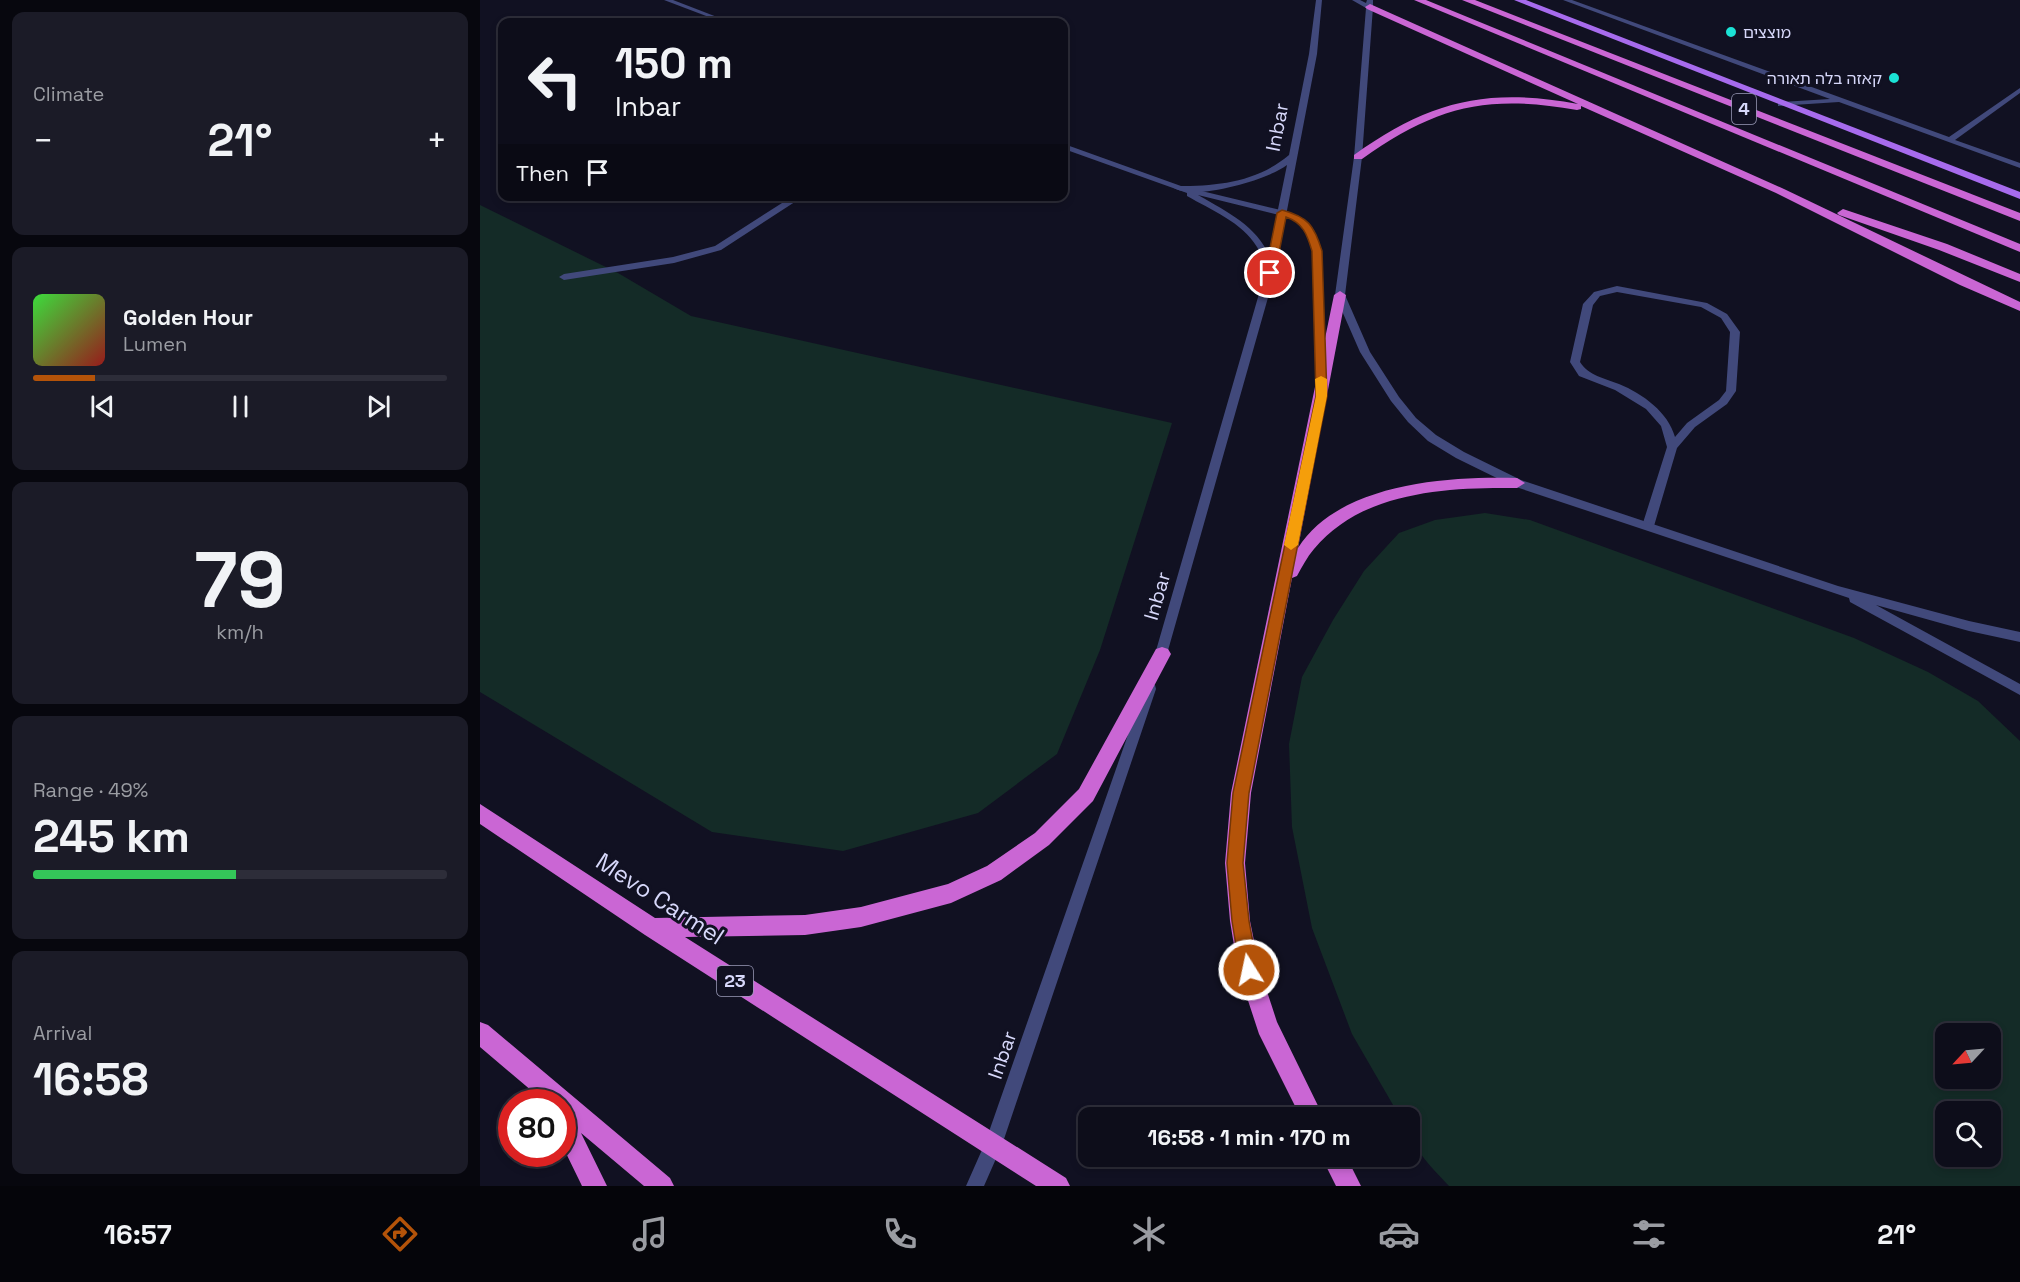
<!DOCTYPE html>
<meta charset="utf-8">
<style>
body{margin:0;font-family:"Space Grotesk","Noto Sans Hebrew",sans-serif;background:#1b1b27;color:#f1f3f6;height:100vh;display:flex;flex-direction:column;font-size:22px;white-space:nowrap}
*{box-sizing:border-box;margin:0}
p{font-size:20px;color:#9a9ca2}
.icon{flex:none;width:33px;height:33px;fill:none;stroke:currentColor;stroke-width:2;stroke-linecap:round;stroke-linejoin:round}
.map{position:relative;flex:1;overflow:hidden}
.side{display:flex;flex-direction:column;gap:12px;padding:12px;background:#07070e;width:480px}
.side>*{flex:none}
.hud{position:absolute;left:18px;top:18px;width:570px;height:183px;border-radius:12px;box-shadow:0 3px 9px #0003,0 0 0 2px #2d2d39;background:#0d0d1a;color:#f1f3f6;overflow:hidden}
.needle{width:39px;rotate:244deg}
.fabs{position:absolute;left:1455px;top:1023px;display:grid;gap:12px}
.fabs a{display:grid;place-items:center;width:66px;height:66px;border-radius:12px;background:#0d0d1a;box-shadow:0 3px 9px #0003,0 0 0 2px #2d2d39;font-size:30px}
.speed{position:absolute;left:18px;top:1089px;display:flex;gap:12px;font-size:30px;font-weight:700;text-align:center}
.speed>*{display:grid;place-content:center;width:78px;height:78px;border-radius:50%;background:#0d0d1a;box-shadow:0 3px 9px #0003,0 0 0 2px #2d2d39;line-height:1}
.speed .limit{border:9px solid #d22;background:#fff;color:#111}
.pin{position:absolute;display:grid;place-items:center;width:51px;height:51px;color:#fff;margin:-26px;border:3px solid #fff;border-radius:50%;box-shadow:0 2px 6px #0007}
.me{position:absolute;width:66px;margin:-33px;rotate:350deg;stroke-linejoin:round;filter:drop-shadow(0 0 4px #0008)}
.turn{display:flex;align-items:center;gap:21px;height:126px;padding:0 18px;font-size:27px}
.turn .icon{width:78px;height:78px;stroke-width:2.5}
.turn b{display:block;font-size:42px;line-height:51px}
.then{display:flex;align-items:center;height:57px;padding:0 18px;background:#0003;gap:12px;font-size:22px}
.big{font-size:45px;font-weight:600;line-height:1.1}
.side .widget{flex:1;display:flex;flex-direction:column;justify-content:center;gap:9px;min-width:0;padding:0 21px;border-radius:12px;background:#1b1b27}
.side .dial{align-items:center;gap:0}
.dial b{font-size:78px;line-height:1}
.song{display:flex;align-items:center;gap:18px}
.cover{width:72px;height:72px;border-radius:9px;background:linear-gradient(135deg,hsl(120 70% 55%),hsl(0 70% 35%))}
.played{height:6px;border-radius:3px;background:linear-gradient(90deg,#b45309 15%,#2d2d39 15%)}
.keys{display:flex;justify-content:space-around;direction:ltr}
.heat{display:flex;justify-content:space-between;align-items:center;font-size:33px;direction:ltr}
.charge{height:9px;border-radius:4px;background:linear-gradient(90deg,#34c759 49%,#2d2d39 0)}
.trip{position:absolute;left:598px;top:1107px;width:342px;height:60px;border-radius:12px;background:#0d0d1a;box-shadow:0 3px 9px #0003,0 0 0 2px #2d2d39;font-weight:600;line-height:60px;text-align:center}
.dock{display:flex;height:96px;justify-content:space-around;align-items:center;background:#05050a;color:#9a9ca2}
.dock .icon{width:42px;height:42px}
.dock .active{color:#b45309}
.dock b{font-size:27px;color:#f1f3f6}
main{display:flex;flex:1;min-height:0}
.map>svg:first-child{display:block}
</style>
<main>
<section class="side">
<div class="widget"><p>Climate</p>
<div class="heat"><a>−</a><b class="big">21°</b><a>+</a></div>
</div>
<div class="widget">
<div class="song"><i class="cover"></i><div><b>Golden Hour</b><p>Lumen</p></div></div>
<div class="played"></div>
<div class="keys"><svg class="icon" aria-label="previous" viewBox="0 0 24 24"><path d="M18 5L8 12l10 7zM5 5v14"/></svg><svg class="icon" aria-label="pause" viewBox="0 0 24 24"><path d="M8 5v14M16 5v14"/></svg><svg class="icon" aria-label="next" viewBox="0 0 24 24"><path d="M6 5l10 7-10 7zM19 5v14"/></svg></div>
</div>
<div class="widget dial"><b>79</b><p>km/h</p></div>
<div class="widget"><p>Range · 49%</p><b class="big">245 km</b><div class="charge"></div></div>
<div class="widget"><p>Arrival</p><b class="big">16:58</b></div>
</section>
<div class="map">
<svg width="1540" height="1186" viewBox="0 0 1540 1186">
<rect width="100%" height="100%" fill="#112"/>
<g fill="#142b27" fill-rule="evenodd">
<path d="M0 205 138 273 211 316 692 423 620 650 577 754 498 813 363 851 232 832 0 692Z"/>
<path d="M1005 513 1050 520 1374 638 1448 672 1498 701 1540 741V1186H969C949 1164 930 1149 930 1118L920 1117 872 1034 832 928 812 827 809 744 822 677 853 620 884 571 919 533 955 520ZM1466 1034H1510V1078H1466ZM1466 1112H1510V1156H1466Z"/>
</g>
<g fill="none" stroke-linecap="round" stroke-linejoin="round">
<g fill="#41497b" fill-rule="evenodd">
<path d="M1083 0H1092L1469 137 1540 88V93L1475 140 1540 163V168L1359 102 1298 106V102H1301L1350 99Z"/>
<path d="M313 196H324L241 250 194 263 84 280 79 277 84 274 193 257 235 246Z"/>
<path d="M1137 286 1227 303 1247 314 1260 332 1256 391 1247 404 1215 427 1197 448 1174 526 1168 530 1162 526 1187 447 1181 426 1166 409 1135 390 1099 376 1090 362 1103 304 1114 292ZM1137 292 1221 307 1241 318 1250 332 1246 391 1239 400 1207 423 1195 437C1188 412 1163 394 1139 384 1124 378 1109 376 1100 362L1113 305 1120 296Z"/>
</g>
<g fill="#41497b" fill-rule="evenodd">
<path d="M184 0H193L250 22H242Z"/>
<path d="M584 144 701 186 805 211 825 220 834 230 841 251 846 376 845 378H837L836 376 833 251 825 230 814 220 799 215 718 195C754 216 784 229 795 272L790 275 787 274C783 265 782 255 777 247 762 222 731 210 707 196V193L584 149Z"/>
</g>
<g fill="#41497b" fill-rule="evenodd">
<path d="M836 0H842L837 54 795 273 685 661 683 665H675L673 661 785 273 807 165C788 180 714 201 694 188L698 186C738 186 777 182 809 155L829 54Z"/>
<path d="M872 0H880L886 3 887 0H893V7L882 157 865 295 890 352 919 397 936 418 956 435 984 452 1041 480 1358 586 1489 621 1540 632V642L1489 631 1396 605 1540 684V695L1370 602 1369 598 1033 486 976 458 948 441 928 422 911 401 880 352 855 295 874 157 886 8Z"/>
<path d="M670 684 675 685 676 689 522 1145 504 1186H486L505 1143 664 689 665 685Z"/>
</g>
<path fill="#a76bed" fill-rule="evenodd" d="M1034 0H1046L1540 192V199Z"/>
<g fill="#ca66d4" fill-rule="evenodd">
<path d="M934 0H946L1540 244V252Z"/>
<path d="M982 0H995L1540 213V221Z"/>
<path d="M890 4 1304 189 1540 302V311L1480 285 1296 193 1101 106V109L1097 110C1007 94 956 106 882 159H874V155C949 101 1007 87 1098 104L887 9 885 7Z"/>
<path d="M1363 209 1467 244 1540 274V282L1459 250 1359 215 1357 213Z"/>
<path d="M860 291 866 295 818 548C859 483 968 476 1037 478L1045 483 1037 488C968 487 882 491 834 549 827 557 822 567 817 576L812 578 771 793 765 863 770 921 780 970 797 1022 844 1118H821L779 1034 758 970 750 921 745 863 751 793 854 295Z"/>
<path d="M682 647 688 649 691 654 613 801 569 845 521 880 471 903 381 927 325 935 205 937 586 1178 590 1186H556L165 935 0 824V804L175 918 325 915 381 907 468 884 507 866 555 833 599 789 676 649Z"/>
<path d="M0 1022 8 1025 190 1178 194 1186H164L101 1133 127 1186H102L82 1145V1102H65L0 1047Z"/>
<path d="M841 1156H866L881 1186H856Z"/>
</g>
</g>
<path fill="#b45309" stroke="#753606" stroke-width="1.5" d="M802 210C828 217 834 225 842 251L847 396 769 793 763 863 769 921 778 970 775 976 769 978 763 976 760 970 752 921 747 863 753 793 836 396 832 251C827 234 823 223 806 217L795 273 790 276 785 273 797 213Z"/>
<path fill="#f59e0b" d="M841 376 847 379V396L818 545 811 550 804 545 836 396 835 379Z"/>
<g fill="#1be2d5" stroke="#112" stroke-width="2">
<circle cx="1251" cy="32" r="6"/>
<circle cx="1414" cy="78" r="6"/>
</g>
<g text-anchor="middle" stroke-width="6" stroke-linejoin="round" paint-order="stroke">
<g font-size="16" fill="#d7d8fa" stroke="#112" text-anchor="start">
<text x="1263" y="38">מוצצים</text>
<text x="1402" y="84" text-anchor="end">קאזה בלה תאורה</text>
</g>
<g fill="#112" stroke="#9c9cb9" stroke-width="1.5">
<rect x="1252" y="94" width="24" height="30" rx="4.5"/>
<rect x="237" y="966" width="36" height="30" rx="4.5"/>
</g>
<g font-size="18" font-weight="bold" fill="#d7d8fa">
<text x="1264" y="115">4</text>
<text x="255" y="987">23</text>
</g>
<g font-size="20" fill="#d7d8fa" stroke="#112">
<text transform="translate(797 127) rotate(-79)" y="7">Inbar</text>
<text transform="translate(677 596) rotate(-74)" y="7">Inbar</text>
<text transform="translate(522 1055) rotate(-71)" y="7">Inbar</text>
</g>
<g font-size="24" fill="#d7d8fa" stroke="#112">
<text transform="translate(180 899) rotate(33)" y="8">Mevo Carmel</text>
</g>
</g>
</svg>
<div class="fabs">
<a><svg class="needle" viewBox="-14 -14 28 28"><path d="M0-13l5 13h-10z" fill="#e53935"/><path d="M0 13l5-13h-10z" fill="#9a9ca2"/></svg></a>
<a><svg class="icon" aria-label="search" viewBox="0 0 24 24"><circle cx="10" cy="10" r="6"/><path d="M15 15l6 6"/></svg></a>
</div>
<div class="speed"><div class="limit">80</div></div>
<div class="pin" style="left:790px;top:273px;background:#d93025"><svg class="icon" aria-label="arrive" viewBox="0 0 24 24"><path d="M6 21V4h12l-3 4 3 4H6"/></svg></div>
<svg class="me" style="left:769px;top:970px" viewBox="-20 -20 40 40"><circle r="17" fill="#b45309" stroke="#fff" stroke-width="3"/><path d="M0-11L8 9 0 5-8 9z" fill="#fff"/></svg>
<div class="trip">16:58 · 1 min · 170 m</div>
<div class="hud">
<div class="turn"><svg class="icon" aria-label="left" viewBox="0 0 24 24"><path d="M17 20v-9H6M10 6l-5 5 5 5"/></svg><div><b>150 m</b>Inbar</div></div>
<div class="then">Then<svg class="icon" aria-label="arrive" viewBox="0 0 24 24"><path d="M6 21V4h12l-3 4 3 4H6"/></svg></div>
</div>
</div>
</main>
<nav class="dock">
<b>16:57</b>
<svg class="icon active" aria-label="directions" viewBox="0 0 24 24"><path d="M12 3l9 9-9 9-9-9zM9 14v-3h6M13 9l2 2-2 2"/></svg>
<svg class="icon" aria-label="music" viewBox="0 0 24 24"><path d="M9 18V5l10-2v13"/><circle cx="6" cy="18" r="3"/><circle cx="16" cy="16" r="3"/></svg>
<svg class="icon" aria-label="phone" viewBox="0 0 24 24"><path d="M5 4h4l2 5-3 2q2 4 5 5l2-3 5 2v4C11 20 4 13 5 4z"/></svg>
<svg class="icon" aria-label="climate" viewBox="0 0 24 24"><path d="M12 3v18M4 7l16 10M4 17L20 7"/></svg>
<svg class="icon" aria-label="car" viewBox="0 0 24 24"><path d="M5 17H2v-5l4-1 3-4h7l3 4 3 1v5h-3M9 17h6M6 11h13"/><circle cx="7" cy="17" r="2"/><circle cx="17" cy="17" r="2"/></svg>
<svg class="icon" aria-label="filters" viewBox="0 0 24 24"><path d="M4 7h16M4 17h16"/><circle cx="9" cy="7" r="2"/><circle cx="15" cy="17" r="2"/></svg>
<b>21°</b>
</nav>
